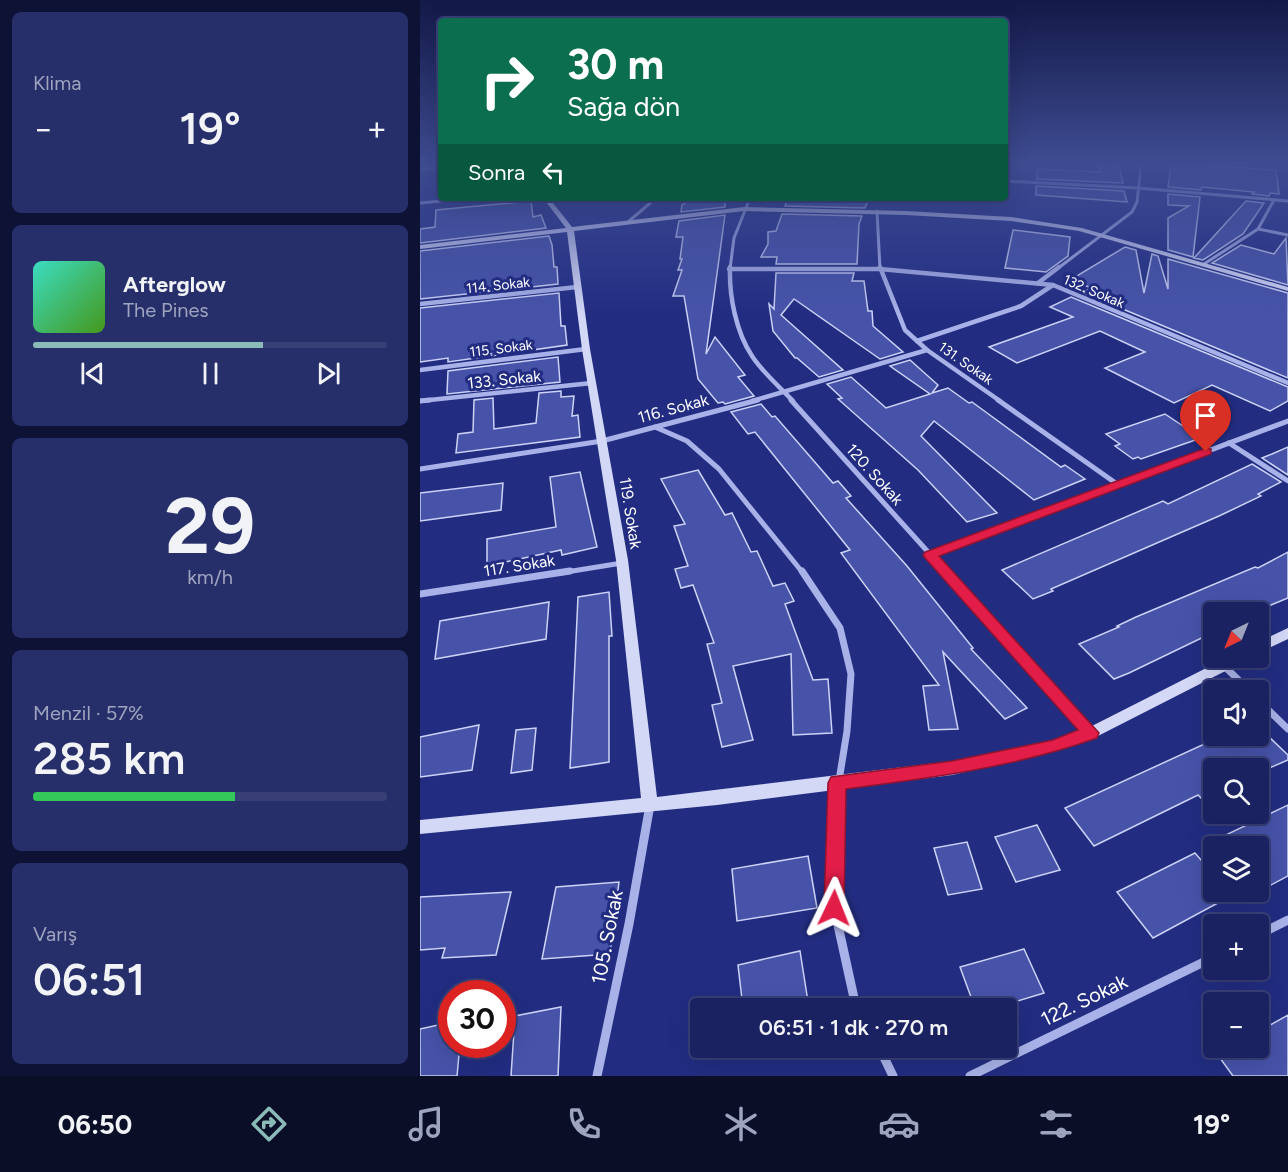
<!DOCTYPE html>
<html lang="tr">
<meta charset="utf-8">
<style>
body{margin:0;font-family:Figtree,sans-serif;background:#272f6b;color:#f1f3f6;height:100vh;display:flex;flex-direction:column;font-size:22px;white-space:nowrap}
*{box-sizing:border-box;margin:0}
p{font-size:20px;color:#9fa4be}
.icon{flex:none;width:33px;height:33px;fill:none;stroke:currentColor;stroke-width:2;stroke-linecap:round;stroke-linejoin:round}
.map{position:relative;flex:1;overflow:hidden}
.sheet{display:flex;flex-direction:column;gap:12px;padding:12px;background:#0e1336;width:420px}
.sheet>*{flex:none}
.hud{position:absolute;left:18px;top:18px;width:570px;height:183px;border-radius:6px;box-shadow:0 6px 24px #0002,0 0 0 2px #383f77;background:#0b6e4f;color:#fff;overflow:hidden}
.needle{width:39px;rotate:223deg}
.buttons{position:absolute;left:783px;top:602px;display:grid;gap:12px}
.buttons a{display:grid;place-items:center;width:66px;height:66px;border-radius:6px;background:#1a2262;box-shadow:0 6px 24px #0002,0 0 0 2px #383f77;font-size:30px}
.speed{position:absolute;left:18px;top:980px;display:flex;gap:12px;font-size:30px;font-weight:700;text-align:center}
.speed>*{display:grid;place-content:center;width:78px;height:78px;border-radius:50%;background:#1a2262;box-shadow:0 6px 24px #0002,0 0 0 2px #383f77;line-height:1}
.speed .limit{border:9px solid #d22;background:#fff;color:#111}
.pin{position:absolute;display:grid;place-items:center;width:51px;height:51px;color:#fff;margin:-62px -26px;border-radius:50% 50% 50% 0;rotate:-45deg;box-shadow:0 0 6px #0007}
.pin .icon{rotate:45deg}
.me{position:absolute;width:66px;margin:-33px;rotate:2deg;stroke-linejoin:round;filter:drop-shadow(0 0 4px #0008)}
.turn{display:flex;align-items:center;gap:21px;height:126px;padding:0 30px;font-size:27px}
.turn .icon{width:78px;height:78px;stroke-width:2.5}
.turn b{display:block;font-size:42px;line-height:51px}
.then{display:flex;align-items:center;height:57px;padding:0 30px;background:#0003;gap:12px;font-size:22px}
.big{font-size:45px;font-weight:600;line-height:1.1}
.sheet .card{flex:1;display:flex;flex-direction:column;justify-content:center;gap:9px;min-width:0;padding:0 21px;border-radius:9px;background:#272f6b}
.sheet .dial{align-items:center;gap:0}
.dial b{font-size:78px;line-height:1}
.song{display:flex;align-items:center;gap:18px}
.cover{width:72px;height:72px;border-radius:9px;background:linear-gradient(135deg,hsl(170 70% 55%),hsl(100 70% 35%))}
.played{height:6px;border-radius:3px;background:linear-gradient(90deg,#8bbbb9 65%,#383f77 65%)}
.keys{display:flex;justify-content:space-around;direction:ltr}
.heat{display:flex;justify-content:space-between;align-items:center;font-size:33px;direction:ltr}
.charge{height:9px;border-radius:4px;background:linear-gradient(90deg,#34c759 57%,#383f77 0)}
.trip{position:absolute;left:270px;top:998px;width:327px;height:60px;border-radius:6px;background:#1a2262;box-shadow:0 6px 24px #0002,0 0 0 2px #383f77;font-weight:600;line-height:60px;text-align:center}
.tab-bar{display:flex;height:96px;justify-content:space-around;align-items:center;background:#0a0e27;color:#9fa4be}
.tab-bar .icon{width:42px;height:42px}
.tab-bar .on{color:#8bbbb9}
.tab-bar b{font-size:27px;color:#f1f3f6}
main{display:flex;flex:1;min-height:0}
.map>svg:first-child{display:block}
</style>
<main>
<section class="sheet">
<div class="card"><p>Klima</p>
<div class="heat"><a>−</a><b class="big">19°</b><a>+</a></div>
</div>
<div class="card">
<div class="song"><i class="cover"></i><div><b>Afterglow</b><p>The Pines</p></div></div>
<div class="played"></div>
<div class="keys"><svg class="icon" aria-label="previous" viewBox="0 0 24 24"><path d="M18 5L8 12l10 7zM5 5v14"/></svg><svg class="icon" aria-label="pause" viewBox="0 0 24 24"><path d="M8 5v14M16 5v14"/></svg><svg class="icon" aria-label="next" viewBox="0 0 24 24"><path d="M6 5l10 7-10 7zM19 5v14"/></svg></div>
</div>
<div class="card dial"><b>29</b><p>km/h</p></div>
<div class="card"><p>Menzil · 57%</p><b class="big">285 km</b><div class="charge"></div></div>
<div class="card"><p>Varış</p><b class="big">06:51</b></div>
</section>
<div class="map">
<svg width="868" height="1076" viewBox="0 0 868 1076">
<rect width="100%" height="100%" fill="#222d82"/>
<g fill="#4653a9" stroke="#cdd3f6" stroke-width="1.5">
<path d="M678 165H699L703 183 617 179V169L680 172Z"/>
<path d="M751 165H785L856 170 859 194 850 193 849 196 832 194 834 192 782 187 781 190 748 187Z"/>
<path d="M616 186 704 191 707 202 616 195Z"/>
<path d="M748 194 780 197 773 257 748 250V218L769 206 748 205Z"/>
<path d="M272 198H305V207L261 212 262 205Z"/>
<path d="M368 198 417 199 449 198 445 208 365 206Z"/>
<path d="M111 201 113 217 121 215 126 228 0 243V229L15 227 16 210Z"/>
<path d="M826 201 844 203 823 234 783 260 774 258Z"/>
<path d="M362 214 442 216 439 224 437 264H356L357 257H341L348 244V232L356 231Z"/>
<path d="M305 215 286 354 295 337 325 375 318 377 334 396 305 404 303 402 298 403 278 379 264 296H253L262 270H258L262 259H260L263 237H256L259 221Z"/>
<path d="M593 230 650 237 648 256 626 272 585 268Z"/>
<path d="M129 236 132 245 134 267H137L138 284 0 299V251Z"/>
<path d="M866 238 868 285 792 263 821 245 854 254Z"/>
<path d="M705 247 716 250 724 293 732 254 738 256 748 289V259L868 293V378L662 292 672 288 650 280Z"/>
<path d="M356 273H434L432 281H444L448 311H452L453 326 483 352 460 359 374 299 361 315 423 370 399 377 377 358H375L353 331 349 304 354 309Z"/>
<path d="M139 293 141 326H145L147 345 28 362V358L0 362V308Z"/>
<path d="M651 297 868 387V401L850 411 792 385 754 403 685 368 725 352 680 331 597 363 569 347 653 317 630 307Z"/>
<path d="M138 357 140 382 27 394 28 371Z"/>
<path d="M490 360 518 385 512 393 528 388 549 403 552 402 641 467 645 465 665 479 614 500 514 421 501 436 577 513 547 522 498 470 418 399 422 398 407 384 431 377 466 408 510 394 470 366Z"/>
<path d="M141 391V397L154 396 152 416 158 415 160 437 36 453 38 434 53 432 54 400 73 398 74 429 116 423 119 393Z"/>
<path d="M341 404 352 417 355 416 413 483 418 481 431 496 426 498 487 566 553 648 551 649 607 708 585 719 523 652 538 729 509 730 503 686 519 685 421 553 430 550 335 432 328 434 311 412Z"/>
<path d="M745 414 781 438 721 459 718 457 713 459 695 446 700 444 686 434Z"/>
<path d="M868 447V475L842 458 852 454Z"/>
<path d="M832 464 861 482 838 494 841 496 799 516 631 589 633 591 613 599 582 570 743 501 748 504Z"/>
<path d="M278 470 305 515 312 513 331 552 337 551 353 586 365 583 374 601 365 604 393 680 408 679 412 733 373 735 371 654 313 666 333 740 302 747 292 705 302 703 287 644 294 643 273 585 261 588 255 569 268 566 254 526 265 524 241 479Z"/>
<path d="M160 472 177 547 142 555 141 550 67 566V539L136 527 130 477Z"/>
<path d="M83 483 81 510 0 521V493Z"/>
<path d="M868 552V598L834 612H794V632L709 673 694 679 659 644 699 627 697 626 716 617 835 567 838 568Z"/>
<path d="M189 592 192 636H189V762L150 768 158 597Z"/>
<path d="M129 602 126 639 15 659 20 621Z"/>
<path d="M59 725 52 770 0 777V737Z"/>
<path d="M116 728 112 770 91 773 96 730Z"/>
<path d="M804 735H847L868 755V760L840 772 838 768H794V794L783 800 778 795 674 846 645 808Z"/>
<path d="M868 805V876L849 886 838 874V846H783Z"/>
<path d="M617 825 640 870 596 882 575 837Z"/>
<path d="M547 842 562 889 528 895 514 848Z"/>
<path d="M775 853 794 875V891H820L733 938 697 892Z"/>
<path d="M388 856 397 908 317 921 312 869Z"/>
<path d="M199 882 190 954 122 959 136 887Z"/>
<path d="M91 892 76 955 22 958 25 948 0 950V897Z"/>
<path d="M604 949 624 993 575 1008H555L540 967Z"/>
<path d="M380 951 389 1008H323L318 965Z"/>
<path d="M141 1007 138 1076H91L95 1016Z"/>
<path d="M868 1015V1076H813L792 1047H838V1032Z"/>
<path d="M32 1022V1044H40L37 1076H0V1029Z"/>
</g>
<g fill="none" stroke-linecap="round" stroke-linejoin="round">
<g stroke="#a9b2e8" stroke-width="3">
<path d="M858 165H868"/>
<path d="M0 169 21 168"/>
<path d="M585 181 718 188 868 201"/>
<path d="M0 203 53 198"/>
<path d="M457 211 460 269"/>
<path d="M208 222 236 198"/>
<path d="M838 229 868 235"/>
<path d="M784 264 838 229 854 200"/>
<path d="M310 269 314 238 330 198"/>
<path d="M637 269 712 212 717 202 721 165"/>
</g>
<g stroke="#a9b2e8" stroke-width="4.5">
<path d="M310 267C309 296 316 332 332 356 343 373 360 387 373 401"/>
<path d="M460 267 485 330 507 350 580 401"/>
<path d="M309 269H460L633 285 868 383"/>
<path d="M618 283 639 267"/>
<path d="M0 304 157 287"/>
<path d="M497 341 601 306 633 285"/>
<path d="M0 370 166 349"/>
<path d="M0 401 172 383"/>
<path d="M332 401 507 350"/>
</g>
<g stroke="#a9b2e8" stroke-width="5">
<path d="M371 400 527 573"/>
<path d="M578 400 697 484"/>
<path d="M0 401 10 400"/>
<path d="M235 427 267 441 299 469 383 573"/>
<path d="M809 443 868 481"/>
<path d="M0 469 182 441 338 400"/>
<path d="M510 555 868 421"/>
<path d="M140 573 202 563"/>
</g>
<g stroke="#a9b2e8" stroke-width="7">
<path d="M382 571 420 628 431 674 427 731 417 793"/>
<path d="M525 571 671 733"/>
<path d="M0 594 150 571"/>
<path d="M804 666 829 690"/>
<path d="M838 700 868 729"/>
</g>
<g stroke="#a9b2e8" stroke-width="9">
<path d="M417 791 414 907 434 998 439 1008"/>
<path d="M838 935 868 920"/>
<path d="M459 1047 473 1076"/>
<path d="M177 1076 209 924 230 805"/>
<path d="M550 1076 794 957"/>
</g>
<g fill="#d4d8f7" fill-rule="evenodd">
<path d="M123 198H129L152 227 324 207 486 211 591 217 662 228 868 287V291L659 231 591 221 486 215 324 211 154 231 170 349 208 560 237 797 532 761 633 740 666 729 808 657H827L825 661 676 737 633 752 532 775 297 805 0 834V820L221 798 196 560 162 349 147 232 0 249V245L146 228Z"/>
<path d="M868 628V639L838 653V642Z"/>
</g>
</g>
<linearGradient id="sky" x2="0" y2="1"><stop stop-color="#131948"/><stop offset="0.52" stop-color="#3e4c92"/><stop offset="1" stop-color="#3e4c92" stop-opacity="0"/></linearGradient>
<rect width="868" height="315" fill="url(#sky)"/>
<path fill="#e11d48" stroke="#92132f" stroke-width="1.5" d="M786 448 791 449V454L519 556 679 733 677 738C596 767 511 778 426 789L424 908 421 914 414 917 407 914 404 908 408 783 411 777 532 761 633 740 658 730 505 558 503 555 505 552Z"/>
<g text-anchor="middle" stroke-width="6" stroke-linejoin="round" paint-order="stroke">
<g font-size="14" fill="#fff" stroke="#222d82">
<text transform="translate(78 285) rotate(-6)" y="5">114. Sokak</text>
<text transform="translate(674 291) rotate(23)" y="5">132. Sokak</text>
<text transform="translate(81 348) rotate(-7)" y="5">115. Sokak</text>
<text transform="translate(546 363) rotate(35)" y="5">131. Sokak</text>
</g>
<g font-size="16" fill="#fff" stroke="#222d82">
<text transform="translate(84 379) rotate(-6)" y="6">133. Sokak</text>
<text transform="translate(253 408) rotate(-15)" y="6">116. Sokak</text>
<text transform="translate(455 474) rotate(48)" y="6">120. Sokak</text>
<text transform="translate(211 513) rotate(81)" y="6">119. Sokak</text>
<text transform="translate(99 565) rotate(-9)" y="6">117. Sokak</text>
</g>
<g font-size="20" fill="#fff" stroke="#222d82">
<text transform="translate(187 937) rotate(-79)" y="7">105. Sokak</text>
<text transform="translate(664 1000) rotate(-26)" y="7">122. Sokak</text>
</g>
</g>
</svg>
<div class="buttons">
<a><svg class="needle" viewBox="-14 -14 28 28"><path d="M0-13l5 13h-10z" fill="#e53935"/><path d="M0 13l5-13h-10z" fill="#9fa4be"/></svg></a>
<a><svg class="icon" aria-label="sound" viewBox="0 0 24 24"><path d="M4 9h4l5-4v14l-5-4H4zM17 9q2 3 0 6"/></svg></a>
<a><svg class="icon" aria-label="search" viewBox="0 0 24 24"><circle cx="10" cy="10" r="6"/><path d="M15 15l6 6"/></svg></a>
<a><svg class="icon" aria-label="layers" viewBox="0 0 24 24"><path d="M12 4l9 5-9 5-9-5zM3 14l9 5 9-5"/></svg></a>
<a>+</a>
<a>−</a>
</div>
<div class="speed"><div class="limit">30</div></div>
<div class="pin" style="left:786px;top:452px;background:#d93025"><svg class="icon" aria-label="arrive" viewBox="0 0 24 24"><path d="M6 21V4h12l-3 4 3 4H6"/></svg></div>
<svg class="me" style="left:414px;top:908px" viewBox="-20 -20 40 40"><path d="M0-17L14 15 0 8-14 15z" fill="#e11d48" stroke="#fff" stroke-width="4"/></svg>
<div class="trip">06:51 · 1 dk · 270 m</div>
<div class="hud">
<div class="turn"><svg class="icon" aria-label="right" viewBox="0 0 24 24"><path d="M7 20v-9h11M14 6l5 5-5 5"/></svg><div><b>30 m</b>Sağa dön</div></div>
<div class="then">Sonra<svg class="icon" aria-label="left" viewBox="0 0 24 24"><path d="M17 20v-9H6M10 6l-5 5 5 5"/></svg></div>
</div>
</div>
</main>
<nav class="tab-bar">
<b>06:50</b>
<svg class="icon on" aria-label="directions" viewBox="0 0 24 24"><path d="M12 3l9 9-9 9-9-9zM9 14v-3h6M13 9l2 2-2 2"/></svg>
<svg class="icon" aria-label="music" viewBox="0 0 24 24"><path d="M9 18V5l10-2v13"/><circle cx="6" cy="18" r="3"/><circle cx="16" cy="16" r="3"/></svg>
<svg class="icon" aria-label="phone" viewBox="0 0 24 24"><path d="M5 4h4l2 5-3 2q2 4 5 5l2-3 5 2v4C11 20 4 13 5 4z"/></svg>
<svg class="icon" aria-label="climate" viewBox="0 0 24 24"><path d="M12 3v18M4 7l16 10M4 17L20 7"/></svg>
<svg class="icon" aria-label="car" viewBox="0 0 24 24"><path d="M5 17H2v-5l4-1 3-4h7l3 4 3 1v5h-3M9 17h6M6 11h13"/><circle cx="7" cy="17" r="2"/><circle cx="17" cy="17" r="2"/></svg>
<svg class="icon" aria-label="filters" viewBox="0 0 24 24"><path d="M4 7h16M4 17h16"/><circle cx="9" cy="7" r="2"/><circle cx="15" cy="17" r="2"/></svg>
<b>19°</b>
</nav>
